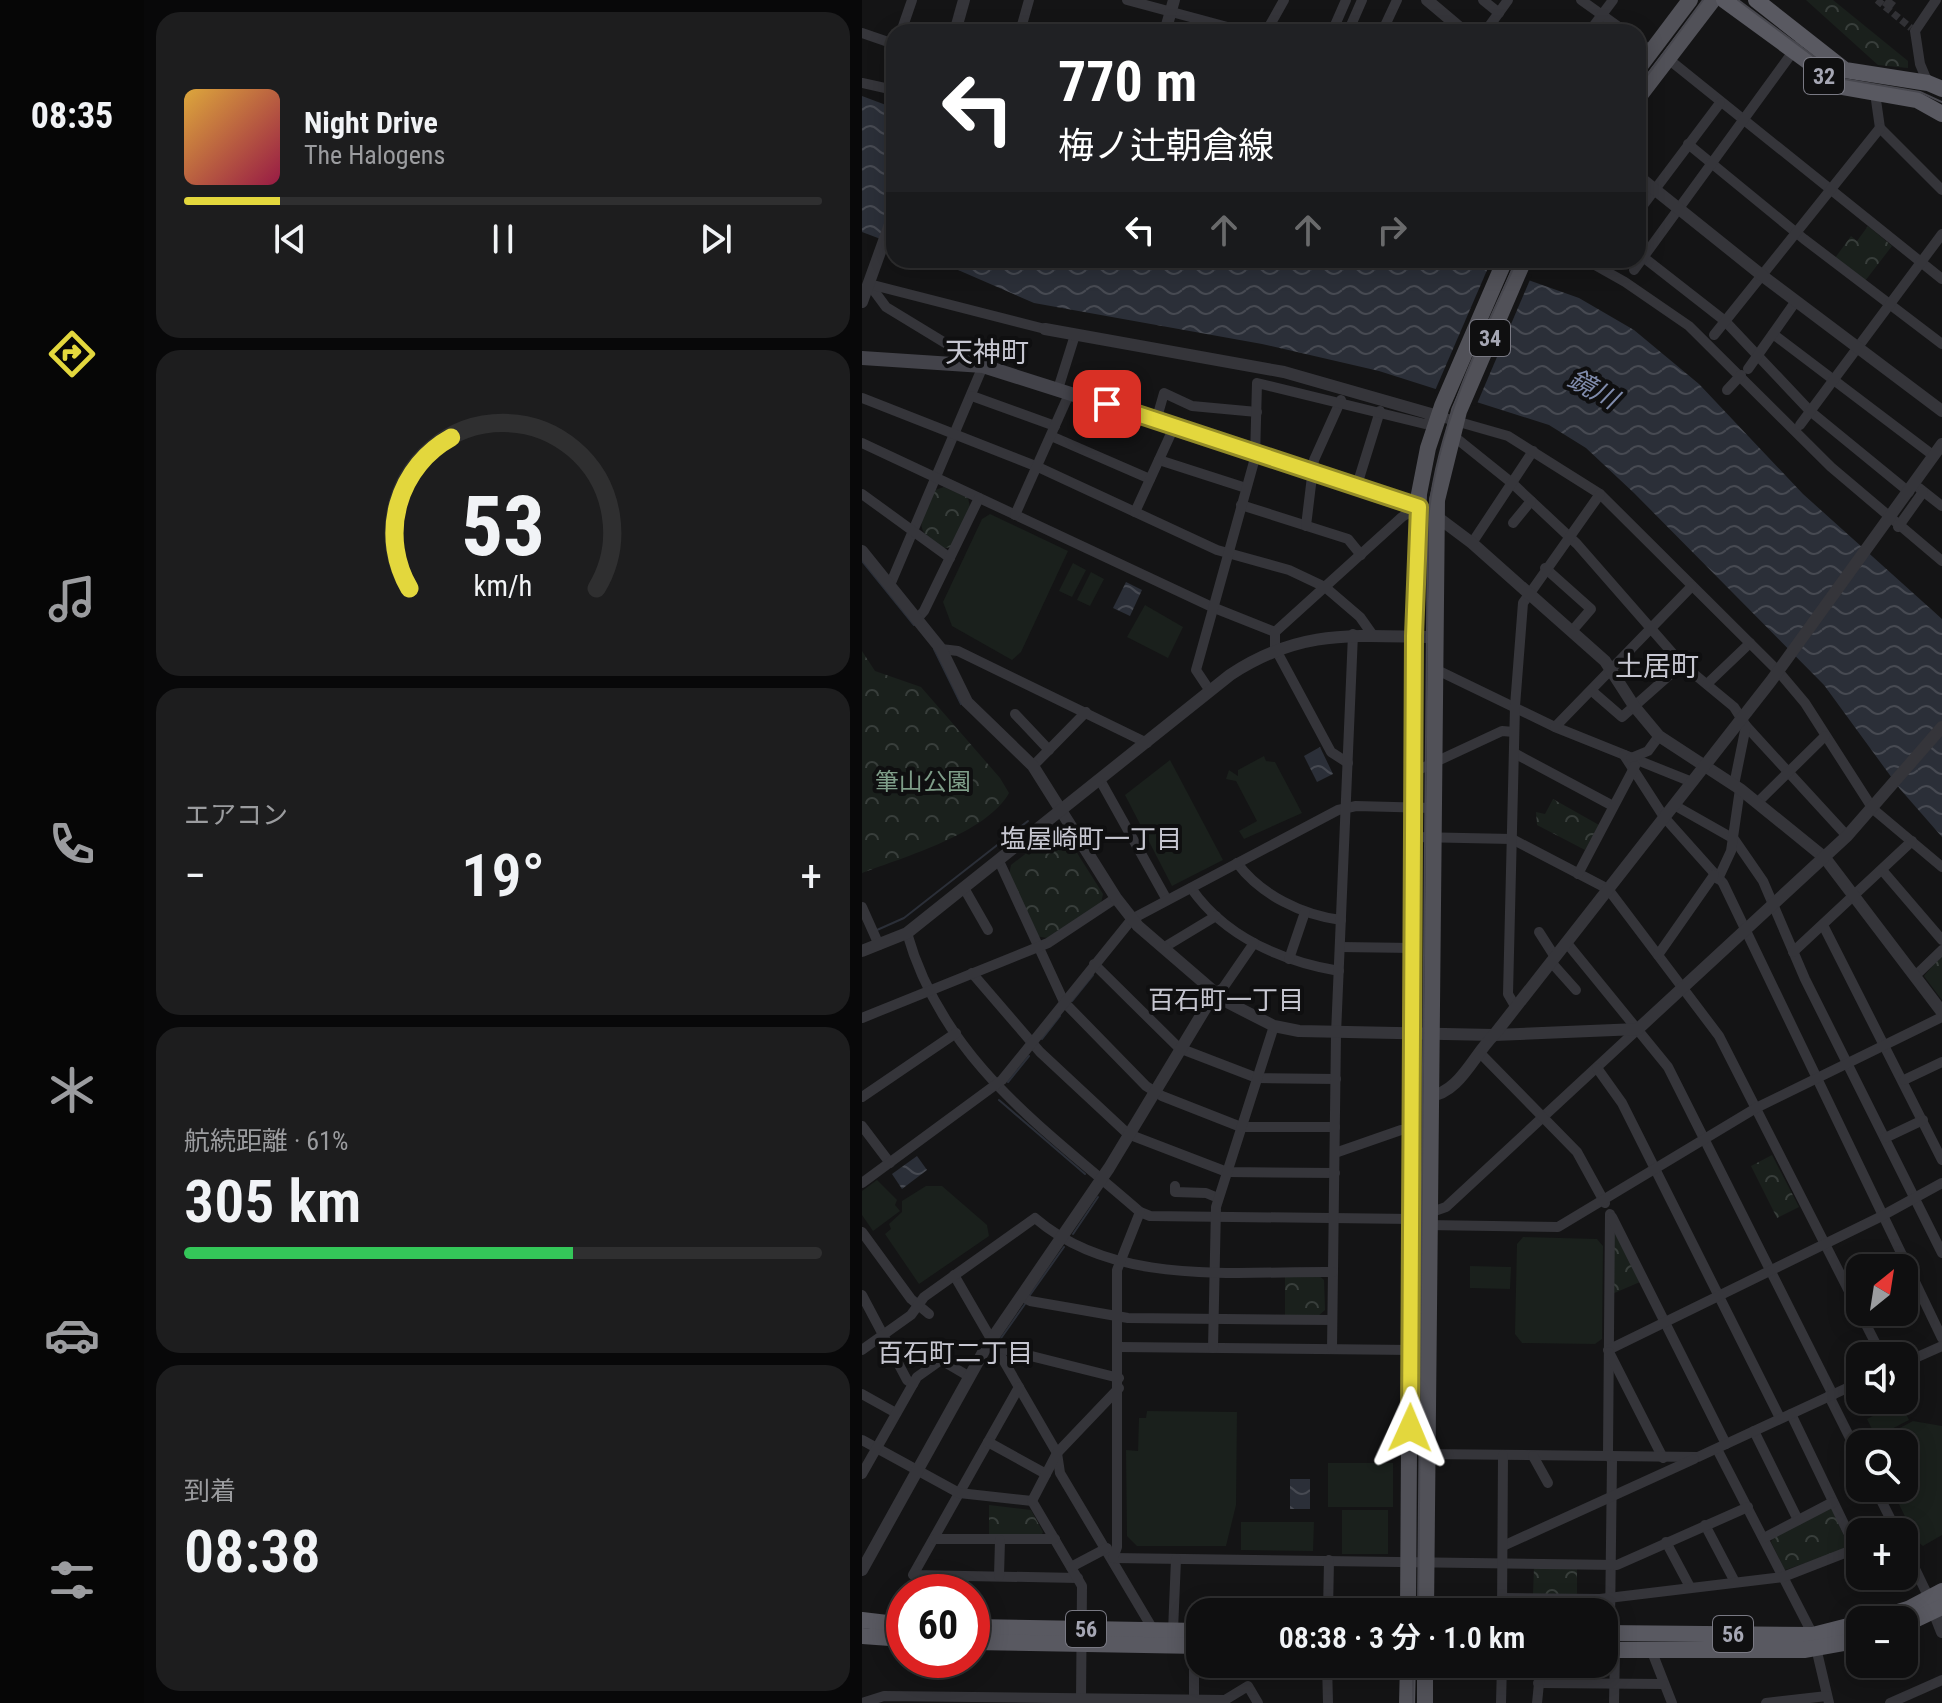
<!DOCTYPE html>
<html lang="ja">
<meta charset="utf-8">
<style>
body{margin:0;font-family:"Roboto Condensed","Noto Sans JP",sans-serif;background:#1d1d1e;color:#f1f3f6;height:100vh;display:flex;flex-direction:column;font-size:30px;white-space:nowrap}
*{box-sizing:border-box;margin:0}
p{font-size:26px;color:#9b9c9f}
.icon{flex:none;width:44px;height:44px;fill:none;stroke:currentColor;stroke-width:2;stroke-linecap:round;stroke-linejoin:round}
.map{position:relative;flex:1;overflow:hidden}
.drawer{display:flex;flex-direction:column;gap:12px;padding:12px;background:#080809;width:718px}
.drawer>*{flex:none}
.guide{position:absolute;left:24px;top:24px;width:760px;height:244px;border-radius:24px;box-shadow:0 4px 20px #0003,0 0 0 2px #2f2f30;background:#202124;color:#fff;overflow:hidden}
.needle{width:52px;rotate:30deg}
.controls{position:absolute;left:984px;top:1254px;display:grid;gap:16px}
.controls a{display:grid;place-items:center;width:72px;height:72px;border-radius:16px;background:#0f0f10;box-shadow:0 4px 20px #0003,0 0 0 2px #2f2f30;font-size:40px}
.speed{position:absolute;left:24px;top:1574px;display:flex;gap:16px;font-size:40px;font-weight:700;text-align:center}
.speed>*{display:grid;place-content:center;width:104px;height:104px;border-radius:50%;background:#0f0f10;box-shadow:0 4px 20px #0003,0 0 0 2px #2f2f30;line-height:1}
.speed .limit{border:12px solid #d22;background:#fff;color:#111}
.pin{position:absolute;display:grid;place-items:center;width:68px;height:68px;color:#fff;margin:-34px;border-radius:16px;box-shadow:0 4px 12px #0006}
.me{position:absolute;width:88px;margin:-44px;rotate:1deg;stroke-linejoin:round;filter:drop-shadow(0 0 6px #0008)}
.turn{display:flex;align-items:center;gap:28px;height:168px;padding:0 40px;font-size:36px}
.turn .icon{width:104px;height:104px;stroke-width:2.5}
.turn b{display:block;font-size:56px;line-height:68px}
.lanes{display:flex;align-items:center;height:76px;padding:0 40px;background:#0003;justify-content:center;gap:40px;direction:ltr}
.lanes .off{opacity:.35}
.big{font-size:60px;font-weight:600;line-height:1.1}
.drawer .tile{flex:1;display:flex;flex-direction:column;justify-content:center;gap:12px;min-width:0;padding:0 28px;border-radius:24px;background:#1d1d1e}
.drawer .dial{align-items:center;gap:0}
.dial svg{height:208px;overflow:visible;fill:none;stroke:#2f2f30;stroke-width:7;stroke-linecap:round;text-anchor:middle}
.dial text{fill:#f1f3f6;stroke:none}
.song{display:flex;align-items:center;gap:24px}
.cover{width:96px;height:96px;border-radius:12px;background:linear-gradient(135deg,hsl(40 70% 55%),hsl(340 70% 35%))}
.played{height:8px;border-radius:4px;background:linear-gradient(90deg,#e3d73d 15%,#2f2f30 15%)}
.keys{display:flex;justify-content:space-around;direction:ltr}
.heat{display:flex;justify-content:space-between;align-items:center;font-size:44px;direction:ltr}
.charge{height:12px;border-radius:6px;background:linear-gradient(90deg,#34c759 61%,#2f2f30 0)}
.trip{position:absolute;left:324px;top:1598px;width:432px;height:80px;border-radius:24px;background:#0f0f10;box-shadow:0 4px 20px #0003,0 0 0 2px #2f2f30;font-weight:600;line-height:80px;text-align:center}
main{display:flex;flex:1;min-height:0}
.tab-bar{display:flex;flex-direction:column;width:144px;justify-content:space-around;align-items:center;background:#060606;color:#9b9c9f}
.tab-bar .icon{width:56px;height:56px}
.tab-bar .current{color:#e3d73d}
.tab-bar b{font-size:36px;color:#f1f3f6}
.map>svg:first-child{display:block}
</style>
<main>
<nav class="tab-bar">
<b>08:35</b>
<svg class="icon current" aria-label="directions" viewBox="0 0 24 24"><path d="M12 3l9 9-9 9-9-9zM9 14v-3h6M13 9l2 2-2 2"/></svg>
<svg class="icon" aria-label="music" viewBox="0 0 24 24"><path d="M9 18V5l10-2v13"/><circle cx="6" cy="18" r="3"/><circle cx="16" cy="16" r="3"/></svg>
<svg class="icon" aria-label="phone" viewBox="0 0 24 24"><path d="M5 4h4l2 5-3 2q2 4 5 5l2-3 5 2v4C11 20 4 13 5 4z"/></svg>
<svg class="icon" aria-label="climate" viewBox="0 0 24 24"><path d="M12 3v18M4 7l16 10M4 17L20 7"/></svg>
<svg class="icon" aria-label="car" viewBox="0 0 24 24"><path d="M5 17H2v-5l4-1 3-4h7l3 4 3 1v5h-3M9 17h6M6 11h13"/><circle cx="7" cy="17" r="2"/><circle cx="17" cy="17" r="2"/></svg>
<svg class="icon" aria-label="filters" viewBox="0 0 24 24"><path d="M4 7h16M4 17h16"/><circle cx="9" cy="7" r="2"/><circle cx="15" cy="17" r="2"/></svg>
</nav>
<section class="drawer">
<div class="tile">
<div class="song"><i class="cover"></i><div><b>Night Drive</b><p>The Halogens</p></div></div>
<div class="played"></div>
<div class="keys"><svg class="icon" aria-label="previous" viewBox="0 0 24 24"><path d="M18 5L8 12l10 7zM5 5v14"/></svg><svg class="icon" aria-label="pause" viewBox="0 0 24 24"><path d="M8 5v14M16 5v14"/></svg><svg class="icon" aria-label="next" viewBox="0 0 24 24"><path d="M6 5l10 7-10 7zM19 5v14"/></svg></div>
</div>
<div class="tile dial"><svg viewBox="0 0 100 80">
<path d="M14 69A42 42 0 1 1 86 69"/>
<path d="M14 69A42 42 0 0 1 30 11" stroke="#e3d73d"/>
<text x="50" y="56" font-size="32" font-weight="700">53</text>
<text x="50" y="72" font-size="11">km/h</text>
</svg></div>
<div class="tile"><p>エアコン</p>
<div class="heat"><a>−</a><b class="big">19°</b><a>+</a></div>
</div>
<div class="tile"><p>航続距離 · 61%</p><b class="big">305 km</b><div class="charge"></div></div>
<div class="tile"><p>到着</p><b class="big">08:38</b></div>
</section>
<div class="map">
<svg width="1080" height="1703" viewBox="0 0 1080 1703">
<defs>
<pattern id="park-crowns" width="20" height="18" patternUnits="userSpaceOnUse" patternTransform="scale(2)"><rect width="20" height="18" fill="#1a201c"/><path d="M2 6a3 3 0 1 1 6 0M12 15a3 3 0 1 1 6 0" fill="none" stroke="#383e3b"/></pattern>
<pattern id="water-waves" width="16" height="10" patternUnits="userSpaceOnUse" patternTransform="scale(2)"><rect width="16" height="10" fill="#2b2f38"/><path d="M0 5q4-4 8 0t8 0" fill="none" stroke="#474a52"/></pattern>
</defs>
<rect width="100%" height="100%" fill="#141415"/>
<g fill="#1a201c">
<path d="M128 514 206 551 159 652 150 660 90 626 81 602 120 519Z"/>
<path d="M211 563 224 570 210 597 197 591Z"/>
<path d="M229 572 242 579 228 606 215 600Z"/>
<path d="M283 605 321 627 306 658 265 637Z"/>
<path d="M402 756 404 761 413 762 440 813 382 839 377 831 395 821 374 781 364 779 367 770 376 776V770Z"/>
<path d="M308 760 361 860 310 886 263 795Z"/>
<path d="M15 1180 35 1200 33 1205 38 1211 11 1231 0 1215V1191Z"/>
<path d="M64 1186H80L125 1225 127 1236 57 1284 23 1234 29 1229 27 1224 40 1212V1201Z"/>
<path d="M661 1237 735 1239 741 1246 740 1339 733 1344 660 1343 653 1334 655 1244Z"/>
<path d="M554 1243H561L559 1429H552Z"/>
<path d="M608 1266 649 1267 648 1289 608 1288Z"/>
<path d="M1038 1402 1047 1420 1014 1437 1005 1419Z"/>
<path d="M285 1411 375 1412 374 1505 364 1546H275L265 1536 264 1450 276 1451 277 1418H284Z"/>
<path d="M1051 1421 1080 1426V1535L1061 1546 1055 1541 1029 1488H1042V1444H1007Z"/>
<rect x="466" y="1463" width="65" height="44"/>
<rect x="480" y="1510" width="46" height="44"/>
<path d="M379 1522H452L451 1551 379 1550Z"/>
</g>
<g fill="url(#park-crowns)">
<path d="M944 0H971L1046 61V68L1016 65Z"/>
<path d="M1006 226 1030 246 1003 281 973 258 989 236 995 241Z"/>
<path d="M82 487 106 498 108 507 89 547 79 549C49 526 59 522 73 490Z"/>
<path d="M0 651 13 671 59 687 138 778 147 793C125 833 42 857 0 873Z"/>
<path d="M691 799 737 825 723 850 675 825 674 812 683 814Z"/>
<path d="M189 834H203L241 894 239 903 185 938 174 936 147 875 149 865Z"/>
<path d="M1080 955V1000L1062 976Z"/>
<path d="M910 1155 937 1207 915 1218 889 1166Z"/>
<path d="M752 1231 778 1282 750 1294Z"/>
<path d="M423 1274 456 1275 462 1280 463 1310 456 1316H423Z"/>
<path d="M127 1505 169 1510 181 1532 178 1538 127 1536Z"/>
<path d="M967 1508 971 1510 987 1548 923 1570 909 1542 911 1538Z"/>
<path d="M672 1567 715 1568V1596L671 1595Z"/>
</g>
<g fill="url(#water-waves)">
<path d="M0 96 32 108V244L0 232Z"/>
<path d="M73 260H610L717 298 772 330 837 384 941 494 1080 619V837L1038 789 962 685 772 493 724 448 687 425 517 371 400 344 172 303Z"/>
<path d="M264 582 280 590 268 616 251 608Z"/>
<path d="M458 747 471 774 455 782 442 756Z"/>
<path d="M55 1156 65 1170 40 1189 30 1174Z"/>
<rect x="428" y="1479" width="20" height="30"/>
</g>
<path fill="#141415" d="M629 261 670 275 614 406 572 393Z"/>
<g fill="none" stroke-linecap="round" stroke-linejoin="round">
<g stroke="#2b2f38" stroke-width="2">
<path d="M0 561 52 625"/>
<path d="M72 649 99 704"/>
<path d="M15 930 42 918 166 821"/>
<path d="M210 1001 231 975"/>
<path d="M180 1039 198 1016"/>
<path d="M146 1082 167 1056"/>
<path d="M137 1100 223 1174"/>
<path d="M211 1234 236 1197"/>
<path d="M168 1295 202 1247"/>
<path d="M137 1341 163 1304"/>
</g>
<path stroke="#313135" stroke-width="7" stroke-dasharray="7 3.5" stroke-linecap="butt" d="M1015 0 1049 28"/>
<path stroke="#313135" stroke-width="10" stroke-dasharray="10 5" stroke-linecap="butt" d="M1024 8 1030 0"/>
<g stroke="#35353a" stroke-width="10">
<path d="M265 0 384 32"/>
<path d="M621 0 637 13"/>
<path d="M719 0 764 32"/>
<path d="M39 32 50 0"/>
<path d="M158 32 167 0"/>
<path d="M404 32 422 0"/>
<path d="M470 32 484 0"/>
<path d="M486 32 500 0"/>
<path d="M520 32 535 0"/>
<path d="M623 32 646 0"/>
<path d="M727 32 751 0"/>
<path d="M0 33 32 44"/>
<path d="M776 41 789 51"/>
<path d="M805 58 1080 279"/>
<path d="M0 83 32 90"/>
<path d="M1066 83 1058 64 1053 31 1074 0"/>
<path d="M1013 93 1018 128 1080 190"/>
<path d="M826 144 942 239 1080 344"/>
<path d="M776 212 858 103"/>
<path d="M776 253 863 321 948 411 1047 492"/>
<path d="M724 260 763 282 827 326 969 467 1080 561"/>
<path d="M772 270 941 38"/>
<path d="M7 284 24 307 121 366 28 585"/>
<path d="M7 284 183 329"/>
<path d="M911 334 1072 456"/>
<path d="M852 335 1018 128"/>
<path d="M886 369 934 301"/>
<path d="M196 389 213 335"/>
<path d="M865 390 879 375"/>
<path d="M110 396 193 426"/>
<path d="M0 398 176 467 355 550 427 570 463 587 498 617 510 634"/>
<path d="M294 421 302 393 330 406 395 412"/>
<path d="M938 425 1080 234"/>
<path d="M589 434 650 483 715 544 820 664 872 707 884 726 985 836"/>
<path d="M189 436 288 479"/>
<path d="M0 443 350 607 413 632"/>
<path d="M297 460 384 488"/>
<path d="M495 485 518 411"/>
<path d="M1057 488 1080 506"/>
<path d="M0 494 88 558"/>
<path d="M379 505 486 539 499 555"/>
<path d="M273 512 312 427"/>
<path d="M153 515 208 392"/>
<path d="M651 523 669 501"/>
<path d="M444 526 452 460 479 400"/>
<path d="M1036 527 1061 492"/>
<path d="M610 543 671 451"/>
<path d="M683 568 729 609 710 631"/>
<path d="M55 619 62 611 117 498"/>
<path d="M79 649 96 651 285 743"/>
<path d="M573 669 693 727 830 782"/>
<path d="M845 684 888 643"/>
<path d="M348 691 334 670 393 458 395 383 563 424 576 416 646 436 738 494 916 671 943 703 1011 809 1080 867"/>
<path d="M730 691 760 717 820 664"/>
<path d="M153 714 187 750"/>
<path d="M693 727 830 586"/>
<path d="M652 753 751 806"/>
<path d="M762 755 802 817 861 883 1080 1338"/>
<path d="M769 758 786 751 797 736"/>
<path d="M486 763 469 752 413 648V632L540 517 557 507"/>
<path d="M171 766 224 712"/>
<path d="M554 771 640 731 652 732"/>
<path d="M238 780 305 900"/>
<path d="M872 785 884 726"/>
<path d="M895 803 963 736"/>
<path d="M812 805 872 839 901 881 943 979 1080 1253"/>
<path d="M553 837 650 839 746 889 857 1036 1020 1356"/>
<path d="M137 861 202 1002 284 1086 300 1096 379 1127H473"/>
<path d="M375 863C399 895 440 915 479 920"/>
<path d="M1020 870 1080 940"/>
<path d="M716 874 773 766"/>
<path d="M856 879 869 851 878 789"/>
<path d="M102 888 126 930"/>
<path d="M329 888C363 937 420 961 477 971"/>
<path d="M0 907 17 945"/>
<path d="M961 925 1080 1160"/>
<path d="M677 932 693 957"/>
<path d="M45 933C81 1061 183 1129 278 1212L288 1216 550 1219 584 1207 776 1029"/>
<path d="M704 942 806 1067 971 1395"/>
<path d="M478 947 552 948"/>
<path d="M301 948 354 916"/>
<path d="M931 952 1050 841"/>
<path d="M796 955 852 875"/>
<path d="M427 959 443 912"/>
<path d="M689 962 714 990"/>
<path d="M232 964 317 1048 395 1078 474 1079"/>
<path d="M110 973 178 1052 266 1134 365 1172 473 1173"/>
<path d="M1053 976 1080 950"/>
<path d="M352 994 361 988 392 943"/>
<path d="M653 1006 646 994 653 706 661 603 738 494"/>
<path d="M0 1018 186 943 254 898"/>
<path d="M618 1053 715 1152 743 1203"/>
<path d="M735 1068 760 1103 918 1418"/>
<path d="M1042 1080 1080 1062"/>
<path d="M0 1097 94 1033"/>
<path d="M0 1126 28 1163"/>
<path d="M1023 1138 1061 1120"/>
<path d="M473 1153 539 1130H550"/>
<path d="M0 1183 140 1080 270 919 476 810 494 806 570 808"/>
<path d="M313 1186V1192L344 1193 356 1198"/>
<path d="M748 1214 746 1452 750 1461 748 1623 753 1650 752 1703"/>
<path d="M750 1217 864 1444"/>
<path d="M564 1225 696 1227 894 1108 1080 1017"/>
<path d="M0 1232 49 1299 67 1314"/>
<path d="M92 1275 195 1453 198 1473 292 1631"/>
<path d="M0 1295 45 1380 51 1384"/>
<path d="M159 1296 168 1301 266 1318 470 1320"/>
<path d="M133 1347 257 1378"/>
<path d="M257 1347 549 1350"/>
<path d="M351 1348 354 1207 412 1026"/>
<path d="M470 1349 474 1034 491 634"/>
<path d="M0 1350 49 1315 62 1297 173 1218C253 1287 372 1271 471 1272"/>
<path d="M746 1350 1018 1217 1080 1183"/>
<path d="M747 1352 801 1458"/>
<path d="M1042 1363 1080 1346"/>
<path d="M157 1387 51 1575 216 1578"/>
<path d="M0 1394 34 1413"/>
<path d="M967 1396 998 1458"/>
<path d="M929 1414 994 1549"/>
<path d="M892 1431 936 1520"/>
<path d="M0 1440 97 1493 170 1501 220 1586 219 1699"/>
<path d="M126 1442 184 1474"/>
<path d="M855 1449 951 1635 967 1703"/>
<path d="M561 1454 836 1457 998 1382"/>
<path d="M671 1456 686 1483"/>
<path d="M0 1474 55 1377 79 1360 108 1377"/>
<path d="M1013 1488 1035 1532"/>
<path d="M170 1501 195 1453 257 1388"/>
<path d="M843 1525 873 1582"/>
<path d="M902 1538 971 1502"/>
<path d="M72 1539H193"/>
<path d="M804 1542 828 1587"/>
<path d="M641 1546 832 1459"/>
<path d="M1042 1546 1067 1598"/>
<path d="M251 1558 755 1565 886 1507"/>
<path d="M251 1558 255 1547V1270L278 1212"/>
<path d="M209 1567 245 1548"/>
<path d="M137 1576 138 1540"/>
<path d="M640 1598 738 1599 921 1577 998 1547"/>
<path d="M466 1612 467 1560"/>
<path d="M640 1612 641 1455"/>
<path d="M311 1631 314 1559"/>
<path d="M332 1646V1703"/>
<path d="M790 1652 810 1703"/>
<path d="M465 1664 466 1703"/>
<path d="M676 1683 801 1684"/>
<path d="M0 1703 22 1696 363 1700 386 1686 396 1703"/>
<path d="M639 1703 640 1664"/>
<path d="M675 1703 679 1664"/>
<path d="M904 1703 965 1696"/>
<path d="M1028 1703 1080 1680"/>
</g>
<g stroke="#35353a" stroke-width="12">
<path d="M565 0 603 32"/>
<path d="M93 32 102 0"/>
<path d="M303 32 312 0"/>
<path d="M776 176 902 277 1080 411"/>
<path d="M0 302 32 213"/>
<path d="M183 329 422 372 576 416"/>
<path d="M574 516 610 543 743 661 772 706 797 736 878 789 963 858 1080 1012"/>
<path d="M0 551 79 649 105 702 171 766 254 898 276 926 363 1001 412 1026 437 1031 632 1035 776 1029 985 836 1080 727"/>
<path d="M0 951 45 933 368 675C439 628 492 636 572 637"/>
<path d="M567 1096C597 1094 612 1054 632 1035L909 681 1080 444"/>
<path d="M0 1570 123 1349 247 1168 352 994"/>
<path d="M1069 1604 1080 1632"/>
</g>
<path stroke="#43434a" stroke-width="14" d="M0 358 121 366 546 501 563 510"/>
<g stroke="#515158" stroke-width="16">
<path d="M776 69 828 0"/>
<path d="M776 98 851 0"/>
<path d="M546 1612 552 636 557 494 566 448 580 406 643 260"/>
<path d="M564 1612 575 500 597 411 662 260"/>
<path d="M545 1703 546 1664"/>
<path d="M563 1703V1664"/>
</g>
<g stroke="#595961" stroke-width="16">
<path d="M862 0 981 87 1055 100 1080 114"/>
<path d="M894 0 983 70 1066 83 1080 89"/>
<path d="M0 1620 42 1625"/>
<path d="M1010 1620 1046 1609 1080 1591"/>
<path d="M1042 1625 1080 1607"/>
<path d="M110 1627 338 1631"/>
<path d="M742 1633 951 1635 998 1623"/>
<path d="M0 1636 42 1639"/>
<path d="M110 1642 338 1646"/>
<path d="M742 1650H942L998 1640"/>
</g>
<g stroke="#48484f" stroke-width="2">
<path d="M876 0 982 79 1058 92 1080 102"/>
<path d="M776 88 841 0"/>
<path d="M556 1612 566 519C575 427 617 342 655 260"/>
<path d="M551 1703V1664"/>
</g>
</g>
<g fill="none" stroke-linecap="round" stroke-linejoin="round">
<g stroke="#948c28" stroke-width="20">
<path id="route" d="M245 404 557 507 552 636 548 1428"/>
</g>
<use href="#route" stroke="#e3d73d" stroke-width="14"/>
</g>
<g text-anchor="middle" stroke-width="8" stroke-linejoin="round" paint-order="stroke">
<g fill="#0f0f10" stroke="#797983" stroke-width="2">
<rect x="942" y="58" width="40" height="36" rx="6"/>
<rect x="608" y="320" width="40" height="36" rx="6"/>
<rect x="204" y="1611" width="40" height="36" rx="6"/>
<rect x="851" y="1616" width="40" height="36" rx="6"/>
</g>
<g font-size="22" font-weight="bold" fill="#a6a7b4">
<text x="962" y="84">32</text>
<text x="628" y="346">34</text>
<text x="224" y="1637">56</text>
<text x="871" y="1642">56</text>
</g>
<g font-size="24" fill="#7f9e89" stroke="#0f0f10">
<text x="61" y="790">筆山公園</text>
</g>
<g font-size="26" font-style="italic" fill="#808cad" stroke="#0f0f10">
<text transform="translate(731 389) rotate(29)" y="9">鏡川</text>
</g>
<g font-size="26" fill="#c7c7d1" stroke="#0f0f10">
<text x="229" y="848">塩屋崎町一丁目</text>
<text x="364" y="1009">百石町一丁目</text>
<text x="93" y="1362">百石町二丁目</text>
</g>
<g font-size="28" fill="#c7c7d1" stroke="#0f0f10">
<text x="125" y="362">天神町</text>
<text x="795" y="676">土居町</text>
</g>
</g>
</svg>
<div class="controls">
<a><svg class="needle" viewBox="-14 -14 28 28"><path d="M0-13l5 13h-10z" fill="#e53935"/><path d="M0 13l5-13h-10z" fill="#9b9c9f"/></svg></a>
<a><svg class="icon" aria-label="sound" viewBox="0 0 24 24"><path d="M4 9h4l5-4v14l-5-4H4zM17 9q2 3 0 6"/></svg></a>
<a><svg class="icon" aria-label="search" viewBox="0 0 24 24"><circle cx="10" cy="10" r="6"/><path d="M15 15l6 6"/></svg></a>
<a>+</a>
<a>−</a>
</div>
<div class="speed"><div class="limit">60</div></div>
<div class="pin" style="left:245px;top:404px;background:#d93025"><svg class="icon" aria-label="arrive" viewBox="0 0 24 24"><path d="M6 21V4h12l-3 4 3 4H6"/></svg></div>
<svg class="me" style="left:548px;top:1428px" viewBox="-20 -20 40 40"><path d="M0-17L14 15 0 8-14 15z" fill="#e3d73d" stroke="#fff" stroke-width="4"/></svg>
<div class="trip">08:38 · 3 分 · 1.0 km</div>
<div class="guide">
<div class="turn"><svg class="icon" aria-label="left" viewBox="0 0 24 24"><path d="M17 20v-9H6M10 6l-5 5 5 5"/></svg><div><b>770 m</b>梅ノ辻朝倉線</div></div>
<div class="lanes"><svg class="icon" aria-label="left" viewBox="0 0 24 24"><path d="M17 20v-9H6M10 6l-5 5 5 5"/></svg><svg class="icon off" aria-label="ahead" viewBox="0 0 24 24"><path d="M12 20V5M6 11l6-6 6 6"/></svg><svg class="icon off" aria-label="ahead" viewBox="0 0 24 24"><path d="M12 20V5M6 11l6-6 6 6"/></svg><svg class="icon off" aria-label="right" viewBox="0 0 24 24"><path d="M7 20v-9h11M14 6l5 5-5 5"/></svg></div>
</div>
</div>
</main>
